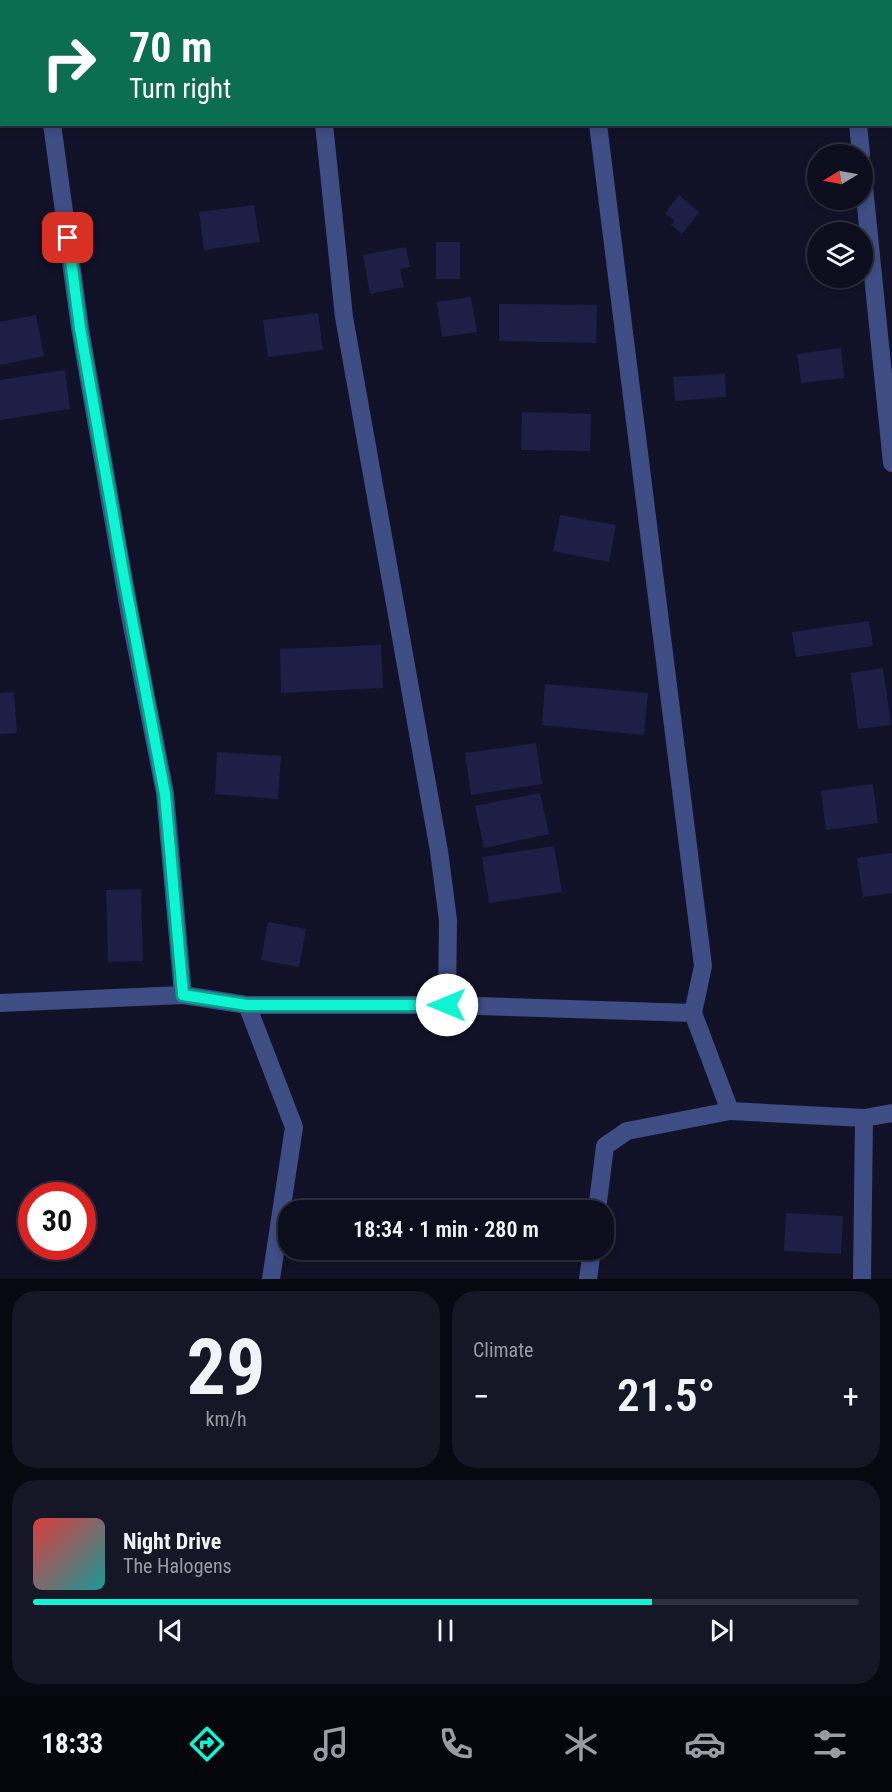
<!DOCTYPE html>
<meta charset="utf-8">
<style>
body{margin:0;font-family:"Roboto Condensed",sans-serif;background:#161726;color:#f1f3f6;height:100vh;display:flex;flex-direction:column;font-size:22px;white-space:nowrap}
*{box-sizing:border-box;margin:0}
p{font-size:20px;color:#9a9ca4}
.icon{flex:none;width:33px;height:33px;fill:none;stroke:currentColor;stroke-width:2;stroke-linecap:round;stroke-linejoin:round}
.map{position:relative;height:1279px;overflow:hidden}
.panel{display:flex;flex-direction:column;gap:12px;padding:12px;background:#070810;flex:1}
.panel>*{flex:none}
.guide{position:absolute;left:0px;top:0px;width:892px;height:126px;box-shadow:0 3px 9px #0003,0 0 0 2px #2d2e3b;background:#0b6e4f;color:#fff;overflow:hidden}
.needle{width:39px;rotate:260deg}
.tools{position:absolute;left:807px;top:144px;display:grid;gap:12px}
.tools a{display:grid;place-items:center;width:66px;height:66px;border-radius:50%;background:#0d0e1d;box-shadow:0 3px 9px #0003,0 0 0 2px #2d2e3b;font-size:30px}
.speed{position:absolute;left:18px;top:1182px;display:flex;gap:12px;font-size:30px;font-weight:700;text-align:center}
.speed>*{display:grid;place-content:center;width:78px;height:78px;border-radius:50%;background:#0d0e1d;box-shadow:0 3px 9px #0003,0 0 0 2px #2d2e3b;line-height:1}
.speed .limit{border:9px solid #d22;background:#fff;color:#111}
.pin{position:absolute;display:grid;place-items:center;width:51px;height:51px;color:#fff;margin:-26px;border-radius:12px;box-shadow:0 3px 9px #0006}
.me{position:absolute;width:66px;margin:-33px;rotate:270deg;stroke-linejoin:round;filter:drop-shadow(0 0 4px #0008)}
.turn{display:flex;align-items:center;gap:21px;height:126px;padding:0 30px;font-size:27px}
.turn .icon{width:78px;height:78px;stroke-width:2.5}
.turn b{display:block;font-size:42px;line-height:51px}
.big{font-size:45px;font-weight:600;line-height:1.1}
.panel .card{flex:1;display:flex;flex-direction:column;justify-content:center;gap:9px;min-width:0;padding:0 21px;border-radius:24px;background:#161726}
.panel .dial{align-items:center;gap:0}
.dial b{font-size:78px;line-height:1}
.song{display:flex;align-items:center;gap:18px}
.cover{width:72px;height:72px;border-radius:9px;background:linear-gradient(135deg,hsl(0 70% 55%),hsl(180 70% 35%))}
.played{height:6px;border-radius:3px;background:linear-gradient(90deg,#0df5d3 75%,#2d2e3b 75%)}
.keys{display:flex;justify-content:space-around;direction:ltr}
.heat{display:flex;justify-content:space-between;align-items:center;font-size:33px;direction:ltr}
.panel .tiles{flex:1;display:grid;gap:12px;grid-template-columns:1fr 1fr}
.card:last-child{grid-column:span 2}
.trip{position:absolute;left:278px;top:1200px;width:336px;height:60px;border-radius:24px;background:#0d0e1d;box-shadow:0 3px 9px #0003,0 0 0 2px #2d2e3b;font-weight:600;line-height:60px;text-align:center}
.menu{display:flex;height:96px;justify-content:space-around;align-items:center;background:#05060c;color:#9a9ca4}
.menu .icon{width:42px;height:42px}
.menu .active{color:#0df5d3}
.menu b{font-size:27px;color:#f1f3f6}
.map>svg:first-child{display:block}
</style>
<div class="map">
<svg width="892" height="1279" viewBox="0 0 892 1279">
<rect width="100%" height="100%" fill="#111227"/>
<g fill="#1e1f47">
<path d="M679 195 699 212 682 234 671 225 675 221 665 213Z"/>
<path d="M254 205 260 242 204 250 199 212Z"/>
<rect x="436" y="242" width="24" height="37"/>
<path d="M406 247 410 267 400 269 404 287 370 294 363 255Z"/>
<path d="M471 297 477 332 442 337 437 302Z"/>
<path d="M499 304 597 305 596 343 499 341Z"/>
<path d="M318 313 323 350 268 357 263 320Z"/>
<path d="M36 315 44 356 0 365V322Z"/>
<path d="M841 348 844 378 801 383 797 354Z"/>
<path d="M65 370 70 409 0 420V380Z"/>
<path d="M725 374 726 397 675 401 673 377Z"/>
<path d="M522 412 591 414 590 451 521 450Z"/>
<path d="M560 515 616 525 609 562 553 551Z"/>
<path d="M869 621 873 646 796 657 792 632Z"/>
<path d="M381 645 383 688 281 693 280 649Z"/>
<path d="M883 668 891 725 858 729 851 673Z"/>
<path d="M545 684 648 693 644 735 542 725Z"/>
<path d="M14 692 17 733 0 734V693Z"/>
<path d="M536 743 542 784 471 795 465 753Z"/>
<path d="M217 752 281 756 278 799 215 794Z"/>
<path d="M873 784 878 823 826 830 821 791Z"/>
<path d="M540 793 549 834 484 848 475 806Z"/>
<path d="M554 846 562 892 489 903 482 857Z"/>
<path d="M892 853V893L863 897 857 858Z"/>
<path d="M141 889 143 961 108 962 106 890Z"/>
<path d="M268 922 306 929 299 967 261 960Z"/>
<path d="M786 1213 843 1216 841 1254 784 1251Z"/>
</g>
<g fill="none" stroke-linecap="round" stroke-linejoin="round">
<g stroke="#3e4d84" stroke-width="18">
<path d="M37 0V2"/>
<path d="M311 0 312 2"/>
<path d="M584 0V2"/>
<path d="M843 0 844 2"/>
<path d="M52 124 80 328 130 616 165 793 183 995"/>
<path d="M324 124 344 317 439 851 448 920 447 1005"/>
<path d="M598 124 703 966 693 1013"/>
<path d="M858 124 861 154"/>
<path d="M862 167 892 463"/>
<path d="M0 1003 183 995 247 1005H447L693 1013 730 1111 864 1118 892 1113"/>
<path d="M247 1005 294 1127 271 1279"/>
<path d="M597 1210 605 1146 627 1131 730 1111"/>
<path d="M588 1279 592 1250"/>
<path d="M862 1279 864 1118"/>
</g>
</g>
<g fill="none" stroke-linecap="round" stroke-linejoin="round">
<g stroke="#089f89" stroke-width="15">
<path id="route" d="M68 238 80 328 123 572 165 794 183 995 247 1005H447"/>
</g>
<use href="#route" stroke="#0df5d3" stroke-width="10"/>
</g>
</svg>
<div class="tools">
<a><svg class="needle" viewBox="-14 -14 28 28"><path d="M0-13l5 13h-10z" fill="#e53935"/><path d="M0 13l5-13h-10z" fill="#9a9ca4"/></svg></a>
<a><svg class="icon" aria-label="layers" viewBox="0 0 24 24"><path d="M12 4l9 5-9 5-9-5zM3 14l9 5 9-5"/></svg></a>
</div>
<div class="speed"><div class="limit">30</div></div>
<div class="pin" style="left:68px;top:238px;background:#d93025"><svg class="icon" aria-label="arrive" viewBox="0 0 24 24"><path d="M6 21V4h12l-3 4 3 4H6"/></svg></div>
<svg class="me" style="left:447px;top:1005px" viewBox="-20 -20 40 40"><circle r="19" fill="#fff"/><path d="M0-13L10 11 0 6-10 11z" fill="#0df5d3"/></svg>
<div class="trip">18:34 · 1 min · 280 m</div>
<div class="guide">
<div class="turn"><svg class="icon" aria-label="right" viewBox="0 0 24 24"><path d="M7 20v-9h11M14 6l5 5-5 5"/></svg><div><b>70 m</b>Turn right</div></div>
</div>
</div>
<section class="panel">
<div class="tiles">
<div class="card dial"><b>29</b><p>km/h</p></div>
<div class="card"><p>Climate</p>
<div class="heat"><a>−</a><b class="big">21.5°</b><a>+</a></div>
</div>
<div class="card">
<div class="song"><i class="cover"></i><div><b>Night Drive</b><p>The Halogens</p></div></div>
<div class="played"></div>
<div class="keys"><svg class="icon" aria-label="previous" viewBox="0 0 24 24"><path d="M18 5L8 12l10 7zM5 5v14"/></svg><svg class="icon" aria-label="pause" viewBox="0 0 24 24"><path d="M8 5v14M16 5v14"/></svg><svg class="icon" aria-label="next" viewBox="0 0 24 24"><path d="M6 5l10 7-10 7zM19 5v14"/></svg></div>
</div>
</div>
</section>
<nav class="menu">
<b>18:33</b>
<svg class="icon active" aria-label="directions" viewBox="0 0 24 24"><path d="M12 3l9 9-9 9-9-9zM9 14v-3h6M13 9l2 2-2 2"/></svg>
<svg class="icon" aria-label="music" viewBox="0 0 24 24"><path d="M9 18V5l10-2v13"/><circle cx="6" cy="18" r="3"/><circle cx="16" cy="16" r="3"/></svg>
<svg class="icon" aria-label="phone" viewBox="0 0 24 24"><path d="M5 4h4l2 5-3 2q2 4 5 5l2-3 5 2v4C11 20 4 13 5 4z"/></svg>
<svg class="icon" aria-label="climate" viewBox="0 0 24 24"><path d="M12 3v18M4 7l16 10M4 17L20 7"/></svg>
<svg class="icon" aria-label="car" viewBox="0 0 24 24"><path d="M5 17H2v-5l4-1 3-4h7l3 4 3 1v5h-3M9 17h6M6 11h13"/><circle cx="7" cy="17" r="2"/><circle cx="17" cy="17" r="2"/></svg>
<svg class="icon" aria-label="filters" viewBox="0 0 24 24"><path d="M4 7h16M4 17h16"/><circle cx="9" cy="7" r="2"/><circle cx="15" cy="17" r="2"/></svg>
</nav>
